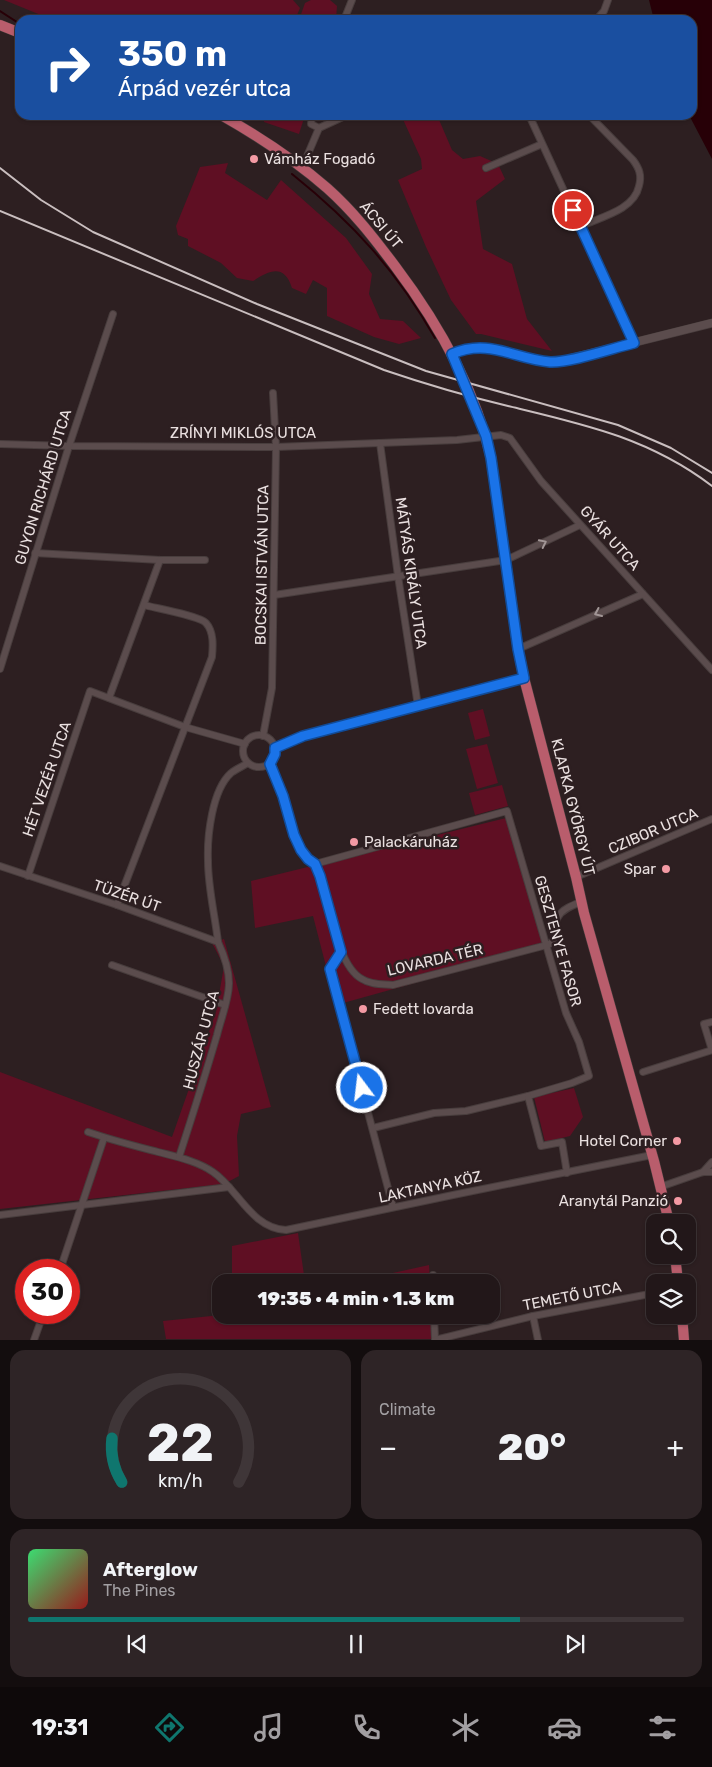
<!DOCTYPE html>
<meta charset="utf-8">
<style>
body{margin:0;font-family:Rubik,sans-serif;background:#2e2426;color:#f1f3f6;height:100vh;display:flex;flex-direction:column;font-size:19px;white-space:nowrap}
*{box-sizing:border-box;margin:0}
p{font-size:16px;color:#a29fa2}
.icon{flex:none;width:28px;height:28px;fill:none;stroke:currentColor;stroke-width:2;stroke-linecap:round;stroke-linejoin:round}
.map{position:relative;height:1340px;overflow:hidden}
.details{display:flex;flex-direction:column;gap:10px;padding:10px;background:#130d0e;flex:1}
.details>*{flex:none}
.top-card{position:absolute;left:15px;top:15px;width:682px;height:105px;border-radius:15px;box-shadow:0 1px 4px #0004,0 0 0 1px #3f3638;background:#1a4fa0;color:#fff;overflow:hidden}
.controls{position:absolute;left:646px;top:1214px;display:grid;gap:10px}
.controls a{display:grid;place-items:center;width:50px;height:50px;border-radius:10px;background:#221719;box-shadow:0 1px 4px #0004,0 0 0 1px #3f3638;font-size:25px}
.speed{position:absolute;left:15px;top:1259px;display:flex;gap:10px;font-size:25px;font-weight:700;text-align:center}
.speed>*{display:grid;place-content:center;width:65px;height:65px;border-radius:50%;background:#221719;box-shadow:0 1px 4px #0004,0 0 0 1px #3f3638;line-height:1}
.speed .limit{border:8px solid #d22;background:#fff;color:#111}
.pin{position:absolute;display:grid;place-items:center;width:42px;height:42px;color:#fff;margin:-21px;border:2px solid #fff;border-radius:50%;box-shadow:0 1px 5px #0007}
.me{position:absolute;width:55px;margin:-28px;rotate:345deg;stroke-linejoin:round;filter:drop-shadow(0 0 4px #0008)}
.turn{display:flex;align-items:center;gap:18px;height:105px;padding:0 20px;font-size:22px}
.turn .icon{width:65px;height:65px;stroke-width:2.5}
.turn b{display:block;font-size:35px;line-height:42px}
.big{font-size:38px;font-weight:800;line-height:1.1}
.details .card{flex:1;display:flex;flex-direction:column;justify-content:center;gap:8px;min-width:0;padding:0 18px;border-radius:15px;background:#2e2426}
.details .dial{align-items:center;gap:0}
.dial svg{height:130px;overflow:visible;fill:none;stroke:#3f3638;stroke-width:7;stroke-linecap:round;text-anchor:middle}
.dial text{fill:#f1f3f6;stroke:none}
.song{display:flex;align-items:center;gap:15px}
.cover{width:60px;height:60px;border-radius:8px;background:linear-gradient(135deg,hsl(140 70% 55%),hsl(0 70% 35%))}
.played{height:5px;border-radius:2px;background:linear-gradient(90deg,#0f766e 75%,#3f3638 75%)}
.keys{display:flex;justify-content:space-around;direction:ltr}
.heat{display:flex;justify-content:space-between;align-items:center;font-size:28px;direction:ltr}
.details .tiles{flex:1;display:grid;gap:10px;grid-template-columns:1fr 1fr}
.card:last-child{grid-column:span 2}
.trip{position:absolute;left:212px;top:1274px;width:288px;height:50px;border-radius:15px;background:#221719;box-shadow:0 1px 4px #0004,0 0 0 1px #3f3638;font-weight:800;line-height:50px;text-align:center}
.tab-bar{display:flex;height:80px;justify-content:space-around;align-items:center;background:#0e090a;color:#a29fa2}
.tab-bar .icon{width:35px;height:35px}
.tab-bar .on{color:#0f766e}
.tab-bar b{font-size:22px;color:#f1f3f6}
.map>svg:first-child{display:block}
</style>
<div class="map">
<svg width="712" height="1340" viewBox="0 0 712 1340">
<rect width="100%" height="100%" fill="#2d1f21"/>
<g fill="#5f0f23">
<path d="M4 0H293L300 8 295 20H53Z"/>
<path d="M311 0H330L337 6 336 20H299L305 3Z"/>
<path d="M265 115H305L299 134 264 122Z"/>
<path d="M401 115H437L452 150 463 159 480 156 498 164 505 179 476 201 483 249 512 264 527 319 552 351 481 334H476L451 300 426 247 398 180 422 169 421 159Z"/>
<path d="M228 163 225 173 267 200 281 180 346 238 372 274 369 294 380 319 403 321 421 338 399 344 374 337 327 316V288L313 280 306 294 292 288C284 263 269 271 253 281L237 278 221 263 188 246V239L178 235 176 226 200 167Z"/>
<path d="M483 709 490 736 475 740 468 713Z"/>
<path d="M487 744 498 783 477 789 466 749Z"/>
<path d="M502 785 508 806 475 815 469 793Z"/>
<path d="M506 818 544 947 336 1005 313 916 255 928 251 881Z"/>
<path d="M224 939 271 1107 241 1114 237 1136 239 1176 224 1184 0 1209V1072L172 1137 216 1012 224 966 212 943Z"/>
<path d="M574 1088 583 1117 570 1136 545 1142 534 1097Z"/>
<path d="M298 1233 305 1282H232V1246Z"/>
<path d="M429 1265 430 1282H352Z"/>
<path d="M221 1315H432L434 1339H166L163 1321Z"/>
</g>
<path fill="#270007" d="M649 0H712V159L689 115H692V20H654Z"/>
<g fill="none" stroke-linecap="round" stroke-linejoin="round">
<g stroke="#270007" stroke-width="2">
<path d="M0 11 20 24"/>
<path d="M292 174C353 223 396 270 435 338"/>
</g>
<g stroke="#483d3d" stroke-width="8">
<g id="minor">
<path d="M344 20 352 0"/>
<path d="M596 20 604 11 608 0"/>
<path d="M312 115 311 124 319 128"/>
<path d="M529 115 634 343"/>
<path d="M302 168 319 128 347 115"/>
<path d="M486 168 542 144"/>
<path d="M581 226C601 217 634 210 639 186 642 175 639 168 633 160L589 115"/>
<path d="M380 443 398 576 418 706"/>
<path d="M0 444 69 446 276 447 457 440 501 435 510 438 541 481 712 670"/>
<path d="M35 553 160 560H205"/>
<path d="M274 595 506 560 580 525"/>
<path d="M518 649 643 594"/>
<path d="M0 669 69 446 113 314"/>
<path d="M109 698 160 560"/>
<circle cx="259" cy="751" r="16"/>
<path d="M263 736 272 688 276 447 273 393"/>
<path d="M275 747 303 736 524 678"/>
<path d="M270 763 283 796 294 835 301 850 308 859 315 864 320 876C329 903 337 966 362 979 371 985 383 984 393 985L547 945C561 940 552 927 558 917 562 909 573 905 581 902"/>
<path d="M315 864 507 811 566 1013 579 1042 589 1076 572 1083 528 1096 466 1111 434 1113 373 1128"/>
<path d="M0 866 117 905 218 942"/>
<path d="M28 876 90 691 185 727 245 744"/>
<path d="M576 877 712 819"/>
<path d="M117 905 212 657C213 646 214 632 206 623 200 616 155 608 144 605"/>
<path d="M341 952 330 969 393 1207"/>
<path d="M112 965 225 1005"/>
<path d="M712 1022 704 1024 712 1050"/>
<path d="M643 1072 712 1050"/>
<path d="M528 1096 541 1146 562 1142 567 1173"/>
<path d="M88 1132C111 1140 135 1146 158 1152 177 1157 197 1161 213 1172 238 1189 251 1228 286 1230L453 1195 652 1155"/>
<path d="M179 1157C192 1117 205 1076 217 1035 221 1018 229 1000 229 983 229 968 224 955 218 942 215 915 208 888 208 861 207 836 212 790 231 773 236 769 243 766 248 763"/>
<path d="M703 1172 712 1162"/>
<path d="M660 1187 703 1172H712"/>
<path d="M0 1215 229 1187"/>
<path d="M60 1270 104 1138"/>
<path d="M433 1275V1282"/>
<path d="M434 1315 435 1339"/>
<path d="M533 1316 538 1340"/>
<path d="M34 1340 44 1312"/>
<path d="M435 1340 533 1316 655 1293"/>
</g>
</g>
<g stroke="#483d3d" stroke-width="9">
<path id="tertiary" d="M452 354C493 336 521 364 560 361L712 323"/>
</g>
<g stroke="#483d3d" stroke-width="11">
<g id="primary">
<path d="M0 25 20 33"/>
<path d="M221 115C258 136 295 160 327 188 353 211 374 238 395 266 438 323 475 388 491 458L518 649 524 678 576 877 584 913 654 1161 669 1222"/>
<path d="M675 1255 678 1282"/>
<path d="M682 1315 684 1340"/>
</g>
</g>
<use href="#minor" stroke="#5b4c4d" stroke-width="6"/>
<use href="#tertiary" stroke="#5b4c4d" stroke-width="8"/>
<use href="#primary" stroke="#b95d6c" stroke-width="10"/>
<g stroke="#c9bebf" stroke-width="2">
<path d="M0 168 41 200 93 232 257 304 426 371 618 425 671 448 712 473"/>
<path d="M0 211 384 370C425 384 466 396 508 406 583 424 649 438 712 486"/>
</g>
</g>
<defs><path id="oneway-chevron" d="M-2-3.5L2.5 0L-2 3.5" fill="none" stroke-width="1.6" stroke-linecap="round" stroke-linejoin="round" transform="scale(1.25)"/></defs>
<g stroke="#a29696">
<use href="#oneway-chevron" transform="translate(543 543) rotate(-26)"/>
<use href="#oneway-chevron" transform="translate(598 613) rotate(156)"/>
</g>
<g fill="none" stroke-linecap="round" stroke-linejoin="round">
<g stroke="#114b97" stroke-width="12">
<path id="route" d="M362 1088 330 969 341 952 320 876 315 864 308 859 301 850 294 835 283 796 270 764 275 754V748L303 736 524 678 518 649 491 458 486 436 452 354C489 338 514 359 550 362 570 363 613 348 634 343L573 210"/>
</g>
<use href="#route" stroke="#1a73e8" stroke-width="9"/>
</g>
<g fill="#f49aa4" stroke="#2d1f21" stroke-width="2">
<circle cx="254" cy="159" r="5"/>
<circle cx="354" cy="842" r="5"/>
<circle cx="666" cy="869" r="5"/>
<circle cx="363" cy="1009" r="5"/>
<circle cx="677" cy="1141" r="5"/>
<circle cx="678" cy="1201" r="5"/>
</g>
<g text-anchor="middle" stroke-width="5" stroke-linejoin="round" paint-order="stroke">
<g font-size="15" fill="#eae0e0" stroke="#2d1f21" text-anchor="start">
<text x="264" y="164">Vámház Fogadó</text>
<text x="364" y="847">Palackáruház</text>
<text x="656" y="874" text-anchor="end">Spar</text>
<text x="373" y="1014">Fedett lovarda</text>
<text x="667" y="1146" text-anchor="end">Hotel Corner</text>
<text x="668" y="1206" text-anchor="end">Aranytál Panzió</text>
</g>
<g font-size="15" fill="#eae0e0" stroke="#2d1f21">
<text transform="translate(381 225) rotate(50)" y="5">ÁCSI ÚT</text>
<text x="243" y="438">ZRÍNYI MIKLÓS UTCA</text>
<text transform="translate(43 487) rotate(-73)" y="5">GUYON RICHÁRD UTCA</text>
<text transform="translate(610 538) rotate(48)" y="5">GYÁR UTCA</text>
<text transform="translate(262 565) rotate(-89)" y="5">BOCSKAI ISTVÁN UTCA</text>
<text transform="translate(411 573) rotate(82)" y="5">MÁTYÁS KIRÁLY UTCA</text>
<text transform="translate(47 779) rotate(-71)" y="5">HÉT VEZÉR UTCA</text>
<text transform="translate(573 807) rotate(76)" y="5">KLAPKA GYÖRGY ÚT</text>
<text transform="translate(653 831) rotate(-23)" y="5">CZIBOR UTCA</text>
<text transform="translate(127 896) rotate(19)" y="5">TÜZÉR ÚT</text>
<text transform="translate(558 941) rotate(74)" y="5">GESZTENYE FASOR</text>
<text transform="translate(435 960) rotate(-13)" y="5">LOVARDA TÉR</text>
<text transform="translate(201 1040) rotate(-75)" y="5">HUSZÁR UTCA</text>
<text transform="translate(430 1187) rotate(-12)" y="5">LAKTANYA KÖZ</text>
<text transform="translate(572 1296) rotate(-11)" y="5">TEMETŐ UTCA</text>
</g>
</g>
</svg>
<div class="controls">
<a><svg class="icon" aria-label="search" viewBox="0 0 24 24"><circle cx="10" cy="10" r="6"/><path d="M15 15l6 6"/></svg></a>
<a><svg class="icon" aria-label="layers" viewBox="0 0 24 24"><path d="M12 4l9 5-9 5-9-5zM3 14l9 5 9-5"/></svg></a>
</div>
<div class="speed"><div class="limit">30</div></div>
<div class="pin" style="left:573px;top:210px;background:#d93025"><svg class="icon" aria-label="arrive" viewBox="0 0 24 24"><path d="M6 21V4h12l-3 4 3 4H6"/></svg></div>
<svg class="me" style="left:362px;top:1088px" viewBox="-20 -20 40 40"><circle r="17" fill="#1a73e8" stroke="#fff" stroke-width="3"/><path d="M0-11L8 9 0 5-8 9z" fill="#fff"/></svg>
<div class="trip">19:35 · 4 min · 1.3 km</div>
<div class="top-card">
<div class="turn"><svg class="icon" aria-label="right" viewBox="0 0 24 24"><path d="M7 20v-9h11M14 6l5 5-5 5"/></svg><div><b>350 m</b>Árpád vezér utca</div></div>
</div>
</div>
<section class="details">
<div class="tiles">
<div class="card dial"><svg viewBox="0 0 100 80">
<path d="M14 69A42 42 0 1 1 86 69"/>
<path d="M14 69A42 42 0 0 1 8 42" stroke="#0f766e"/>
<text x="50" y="56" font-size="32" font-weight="700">22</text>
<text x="50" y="72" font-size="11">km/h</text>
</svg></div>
<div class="card"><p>Climate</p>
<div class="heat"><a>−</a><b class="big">20°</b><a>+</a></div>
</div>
<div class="card">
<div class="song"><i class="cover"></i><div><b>Afterglow</b><p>The Pines</p></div></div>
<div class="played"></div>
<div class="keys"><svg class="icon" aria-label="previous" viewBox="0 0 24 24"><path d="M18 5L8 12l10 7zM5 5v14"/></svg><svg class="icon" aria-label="pause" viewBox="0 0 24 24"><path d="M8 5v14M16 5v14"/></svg><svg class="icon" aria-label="next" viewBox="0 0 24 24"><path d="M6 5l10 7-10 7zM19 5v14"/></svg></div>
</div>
</div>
</section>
<nav class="tab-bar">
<b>19:31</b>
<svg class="icon on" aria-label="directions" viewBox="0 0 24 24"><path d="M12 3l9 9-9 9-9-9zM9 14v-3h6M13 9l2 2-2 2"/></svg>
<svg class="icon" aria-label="music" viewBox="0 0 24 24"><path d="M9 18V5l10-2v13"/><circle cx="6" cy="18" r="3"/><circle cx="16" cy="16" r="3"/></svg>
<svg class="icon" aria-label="phone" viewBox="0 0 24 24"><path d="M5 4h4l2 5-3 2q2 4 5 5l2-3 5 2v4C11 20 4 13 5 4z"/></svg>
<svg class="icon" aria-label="climate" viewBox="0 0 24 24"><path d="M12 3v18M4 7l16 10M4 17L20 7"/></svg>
<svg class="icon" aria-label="car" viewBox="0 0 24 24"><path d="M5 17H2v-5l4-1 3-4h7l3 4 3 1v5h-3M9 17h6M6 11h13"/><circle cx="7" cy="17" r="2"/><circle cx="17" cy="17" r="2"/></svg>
<svg class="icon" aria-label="filters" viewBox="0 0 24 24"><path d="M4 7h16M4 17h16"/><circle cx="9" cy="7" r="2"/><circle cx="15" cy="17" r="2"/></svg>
</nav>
